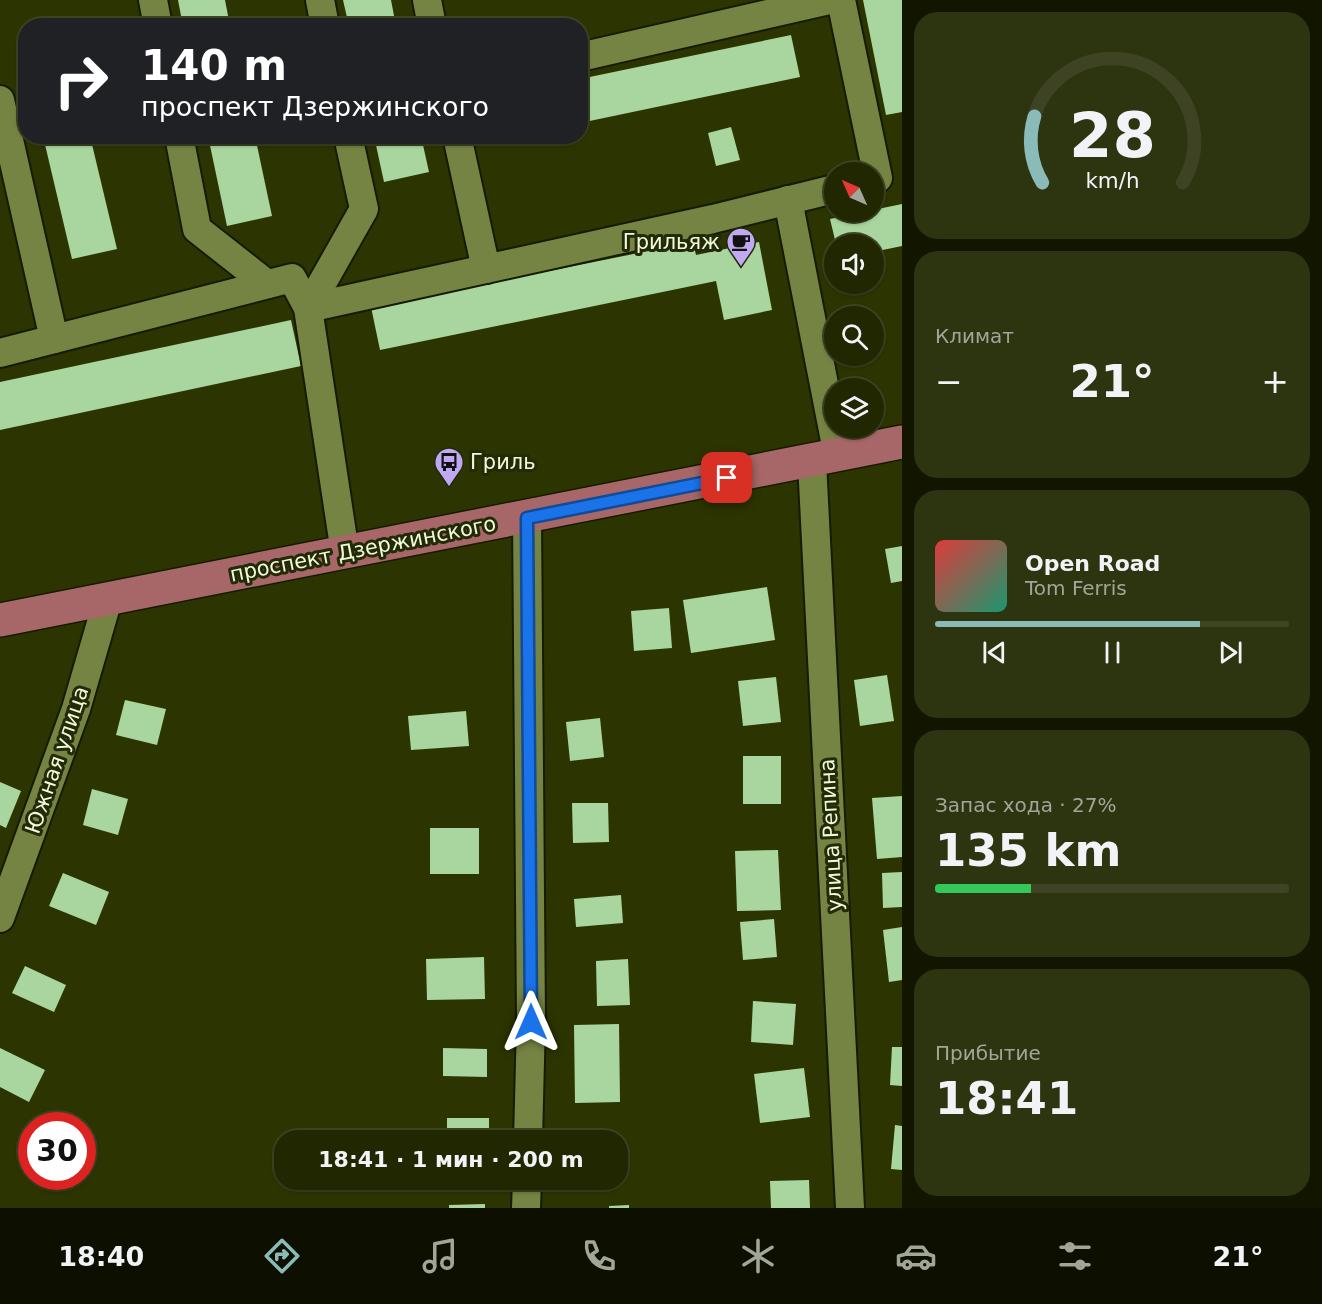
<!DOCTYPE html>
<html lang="ru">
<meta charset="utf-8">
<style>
body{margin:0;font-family:"DejaVu Sans",sans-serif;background:#2d3410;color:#f1f3f6;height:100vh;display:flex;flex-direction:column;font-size:22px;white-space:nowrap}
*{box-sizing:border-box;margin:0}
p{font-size:20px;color:#a2a699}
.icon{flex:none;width:33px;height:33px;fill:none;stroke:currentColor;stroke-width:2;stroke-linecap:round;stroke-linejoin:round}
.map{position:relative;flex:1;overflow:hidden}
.sheet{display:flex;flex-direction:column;gap:12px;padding:12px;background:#121601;width:420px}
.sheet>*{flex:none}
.top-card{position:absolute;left:18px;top:18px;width:570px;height:126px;border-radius:24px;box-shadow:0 2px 4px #0004,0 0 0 2px #3e4423;background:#202124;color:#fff;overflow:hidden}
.needle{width:39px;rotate:315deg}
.buttons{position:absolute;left:824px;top:162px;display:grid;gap:12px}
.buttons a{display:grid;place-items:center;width:60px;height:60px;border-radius:50%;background:#212801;box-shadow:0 2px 4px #0004,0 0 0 2px #3e4423;font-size:30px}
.speed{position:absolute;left:18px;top:1112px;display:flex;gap:12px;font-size:30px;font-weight:700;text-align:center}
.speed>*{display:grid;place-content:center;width:78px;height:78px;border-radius:50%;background:#212801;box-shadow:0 2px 4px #0004,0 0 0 2px #3e4423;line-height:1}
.speed .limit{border:9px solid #d22;background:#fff;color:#111}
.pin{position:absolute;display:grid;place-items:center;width:51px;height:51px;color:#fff;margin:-26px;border-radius:12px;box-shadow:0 3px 9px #0006}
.me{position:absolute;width:66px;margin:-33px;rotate:0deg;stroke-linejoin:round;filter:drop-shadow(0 0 4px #0008)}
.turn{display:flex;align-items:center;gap:21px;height:126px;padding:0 24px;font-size:27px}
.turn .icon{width:78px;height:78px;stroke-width:2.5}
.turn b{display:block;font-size:42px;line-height:51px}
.big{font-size:45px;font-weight:600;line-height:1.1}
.sheet .tile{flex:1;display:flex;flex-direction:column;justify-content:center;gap:9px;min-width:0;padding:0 21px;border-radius:24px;background:#2d3410}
.sheet .dial{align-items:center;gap:0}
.dial svg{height:156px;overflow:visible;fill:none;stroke:#3e4423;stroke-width:7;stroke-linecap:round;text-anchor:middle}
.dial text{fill:#f1f3f6;stroke:none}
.song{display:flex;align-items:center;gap:18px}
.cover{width:72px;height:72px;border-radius:9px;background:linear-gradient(135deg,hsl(0 70% 55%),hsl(160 70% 35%))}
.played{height:6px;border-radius:3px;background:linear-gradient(90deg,#8bbbb9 75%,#3e4423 75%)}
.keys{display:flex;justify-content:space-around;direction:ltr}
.heat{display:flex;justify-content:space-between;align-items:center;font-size:33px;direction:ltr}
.charge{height:9px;border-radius:4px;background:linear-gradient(90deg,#34c759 27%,#3e4423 0)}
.trip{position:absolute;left:274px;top:1130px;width:354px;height:60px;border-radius:24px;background:#212801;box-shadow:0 2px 4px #0004,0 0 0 2px #3e4423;font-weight:600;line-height:60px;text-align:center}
.menu{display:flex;height:96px;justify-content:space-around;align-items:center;background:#0d1000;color:#a2a699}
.menu .icon{width:42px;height:42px}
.menu .on{color:#8bbbb9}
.menu b{font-size:27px;color:#f1f3f6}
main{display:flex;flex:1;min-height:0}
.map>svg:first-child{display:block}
</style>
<main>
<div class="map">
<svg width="902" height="1208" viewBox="0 0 902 1208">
<rect width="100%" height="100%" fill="#2c3501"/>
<g fill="#a9d69e">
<path d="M178 0H225L230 26H183Z"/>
<path d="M343 0H391L396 26H349Z"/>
<path d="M863 0H902V112L886 115Z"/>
<path d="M791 35 800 77 580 123V79Z"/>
<path d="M26 36V58H25L20 37Z"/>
<path d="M731 127 740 160 716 166 708 133Z"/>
<path d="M43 136H90L117 249 72 259Z"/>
<path d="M208 136H255L272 216 227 226Z"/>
<path d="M374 136H421L429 172 384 182Z"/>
<path d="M489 136H513V138L491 142Z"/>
<path d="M902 204V246L873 252V244H836L830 219Z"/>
<path d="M693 242 696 255 759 242 772 310 724 320 716 281 380 350 371 307Z"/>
<path d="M291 320 301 366 0 430V382Z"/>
<path d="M902 546V581L891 583 885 549Z"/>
<path d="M767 587 775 640 691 653 683 600Z"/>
<path d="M669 608 672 648 634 651 631 611Z"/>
<path d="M887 675 894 721 860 726 854 680Z"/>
<path d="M776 677 781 722 743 726 738 681Z"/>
<path d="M125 700 166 709 157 745 116 735Z"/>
<path d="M466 711 469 746 411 750 408 716Z"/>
<path d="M600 718 604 757 570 761 566 722Z"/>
<rect x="743" y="756" width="38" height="48"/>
<path d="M0 782 21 791 6 828 0 825Z"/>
<path d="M92 789 128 799 118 835 83 825Z"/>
<path d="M902 796V857L877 859 872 798Z"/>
<path d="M572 803H608L609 842 573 843Z"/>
<rect x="430" y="828" width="49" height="46"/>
<path d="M778 850 781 910 737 911 735 851Z"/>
<path d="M902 872V907L883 908 882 873Z"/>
<path d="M63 873 109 892 96 925 49 906Z"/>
<path d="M621 895 623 923 576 927 574 899Z"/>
<path d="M774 919 777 957 743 960 740 922Z"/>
<path d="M902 927V980L889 982 883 930Z"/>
<path d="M484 957 485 999 427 1000 426 959Z"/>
<path d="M628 959 630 1005 597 1006 596 961Z"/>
<path d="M25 966 66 985 54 1012 12 993Z"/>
<path d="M753 1001 796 1004 793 1045 751 1042Z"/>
<path d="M619 1024 620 1102 575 1103 574 1025Z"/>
<path d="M892 1047H902V1086L890 1085Z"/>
<path d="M0 1048 45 1070 29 1102 0 1087Z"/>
<path d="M443 1048 487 1049V1077L443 1076Z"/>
<path d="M804 1068 810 1117 760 1123 754 1074Z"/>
<rect x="447" y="1118" width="42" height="22"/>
<path d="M895 1125 902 1126V1170L891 1169Z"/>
<rect x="583" y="1132" width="32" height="8"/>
<path d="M809 1180 810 1208H771L770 1181Z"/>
<path d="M485 1204V1208H449V1205Z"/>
<path d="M629 1205V1208H609V1206Z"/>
</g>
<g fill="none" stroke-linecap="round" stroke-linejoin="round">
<g stroke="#151b00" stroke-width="32">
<g id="minor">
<path d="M153 0 158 26"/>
<path d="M320 0 325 26"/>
<path d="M427 0 432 26"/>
<path d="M841 0 878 178"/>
<path d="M580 57 829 0"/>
<path d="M0 100 54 339"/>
<path d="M179 136 197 229 267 284"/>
<path d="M457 136 486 269"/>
<path d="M788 200 838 456"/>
<path d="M0 353 292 278 308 308 713 219 834 189"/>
<path d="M812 462 850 1208"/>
<path d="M527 517 531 1022 528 1140"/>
<path d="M345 553 308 308 364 209 348 136"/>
<path d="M0 918 76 709 108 599"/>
<path d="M526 1208 527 1179"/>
</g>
</g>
<g stroke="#151b00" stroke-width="36">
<path id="major" d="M0 620 902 442"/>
</g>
<use href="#minor" stroke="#758343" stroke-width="28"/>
<use href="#major" stroke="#a76667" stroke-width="33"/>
</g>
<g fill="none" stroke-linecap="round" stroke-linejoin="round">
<g stroke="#114b97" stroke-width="15">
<path id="route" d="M531 1022 527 518 727 478"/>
</g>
<use href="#route" stroke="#1a73e8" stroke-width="10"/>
</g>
<defs>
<g id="cafe-pin" transform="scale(1.5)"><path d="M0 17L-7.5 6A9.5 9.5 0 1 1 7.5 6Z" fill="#c1a8f3" stroke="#232a07"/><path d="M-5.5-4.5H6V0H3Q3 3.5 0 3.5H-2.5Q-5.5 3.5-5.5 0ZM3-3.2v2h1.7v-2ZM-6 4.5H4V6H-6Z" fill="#111"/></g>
<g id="bus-pin" transform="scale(1.5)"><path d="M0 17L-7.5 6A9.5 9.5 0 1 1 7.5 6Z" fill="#c1a8f3" stroke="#232a07"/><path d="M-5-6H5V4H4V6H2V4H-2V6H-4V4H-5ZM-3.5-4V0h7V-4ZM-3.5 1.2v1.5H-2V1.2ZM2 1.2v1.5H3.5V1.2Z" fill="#111"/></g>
</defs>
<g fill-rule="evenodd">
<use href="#cafe-pin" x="741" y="242"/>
<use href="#bus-pin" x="449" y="462"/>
</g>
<g text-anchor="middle" stroke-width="6" stroke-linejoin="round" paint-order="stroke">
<g font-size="21" fill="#f0f9d8" stroke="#232a07" text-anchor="end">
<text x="720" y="249">Грильяж</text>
<text x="470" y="469" text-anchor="start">Гриль</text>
</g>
<g font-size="21" fill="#f0f9d8" stroke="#232a07">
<text transform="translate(363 549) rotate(-11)" y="7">проспект Дзержинского</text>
<text transform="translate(57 760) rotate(-71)" y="7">Южная улица</text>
<text transform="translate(831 835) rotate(-93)" y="7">улица Репина</text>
</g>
</g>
</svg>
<div class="buttons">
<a><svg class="needle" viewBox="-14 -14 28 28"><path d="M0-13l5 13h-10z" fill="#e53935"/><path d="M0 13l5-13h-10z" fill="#a2a699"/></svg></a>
<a><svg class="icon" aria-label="sound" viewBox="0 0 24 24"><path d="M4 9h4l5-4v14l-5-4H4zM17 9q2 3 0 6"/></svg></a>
<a><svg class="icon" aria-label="search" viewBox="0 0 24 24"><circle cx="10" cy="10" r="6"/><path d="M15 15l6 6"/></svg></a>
<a><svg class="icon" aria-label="layers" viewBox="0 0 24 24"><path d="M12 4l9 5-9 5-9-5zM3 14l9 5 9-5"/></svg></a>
</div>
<div class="speed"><div class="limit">30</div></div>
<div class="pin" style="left:727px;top:478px;background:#d93025"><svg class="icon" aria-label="arrive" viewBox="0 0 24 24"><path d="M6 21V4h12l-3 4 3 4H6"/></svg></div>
<svg class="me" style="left:531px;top:1022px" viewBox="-20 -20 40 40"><path d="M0-17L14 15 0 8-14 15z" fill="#1a73e8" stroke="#fff" stroke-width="4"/></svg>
<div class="trip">18:41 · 1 мин · 200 m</div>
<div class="top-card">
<div class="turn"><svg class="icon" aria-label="right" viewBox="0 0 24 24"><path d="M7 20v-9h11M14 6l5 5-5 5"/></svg><div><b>140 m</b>проспект Дзержинского</div></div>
</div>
</div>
<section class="sheet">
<div class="tile dial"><svg viewBox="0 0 100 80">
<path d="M14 69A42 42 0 1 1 86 69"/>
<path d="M14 69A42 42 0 0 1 10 35" stroke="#8bbbb9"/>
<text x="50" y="56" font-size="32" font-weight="700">28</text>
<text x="50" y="72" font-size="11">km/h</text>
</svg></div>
<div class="tile"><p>Климат</p>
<div class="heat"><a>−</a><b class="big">21°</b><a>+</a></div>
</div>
<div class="tile">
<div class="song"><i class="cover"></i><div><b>Open Road</b><p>Tom Ferris</p></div></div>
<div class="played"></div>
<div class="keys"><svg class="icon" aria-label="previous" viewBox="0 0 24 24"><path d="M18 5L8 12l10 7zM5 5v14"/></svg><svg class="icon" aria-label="pause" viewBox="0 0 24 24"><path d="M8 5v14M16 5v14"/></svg><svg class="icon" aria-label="next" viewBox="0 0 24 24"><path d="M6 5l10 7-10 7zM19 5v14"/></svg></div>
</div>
<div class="tile"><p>Запас хода · 27%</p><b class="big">135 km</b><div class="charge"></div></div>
<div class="tile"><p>Прибытие</p><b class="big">18:41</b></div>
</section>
</main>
<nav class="menu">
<b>18:40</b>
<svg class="icon on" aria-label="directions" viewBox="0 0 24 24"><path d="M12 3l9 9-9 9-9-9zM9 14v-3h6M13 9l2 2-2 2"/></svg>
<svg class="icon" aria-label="music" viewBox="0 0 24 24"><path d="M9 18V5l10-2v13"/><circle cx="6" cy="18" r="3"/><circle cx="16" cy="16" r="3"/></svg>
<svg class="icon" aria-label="phone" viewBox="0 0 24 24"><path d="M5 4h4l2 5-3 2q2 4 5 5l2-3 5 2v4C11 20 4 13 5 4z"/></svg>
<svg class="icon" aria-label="climate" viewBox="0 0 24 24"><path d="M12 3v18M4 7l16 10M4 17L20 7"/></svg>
<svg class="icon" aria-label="car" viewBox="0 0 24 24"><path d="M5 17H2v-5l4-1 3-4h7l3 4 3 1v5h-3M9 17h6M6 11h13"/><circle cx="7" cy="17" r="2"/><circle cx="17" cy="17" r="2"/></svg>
<svg class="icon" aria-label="filters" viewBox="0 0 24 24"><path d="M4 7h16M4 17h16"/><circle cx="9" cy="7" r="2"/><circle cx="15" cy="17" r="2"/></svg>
<b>21°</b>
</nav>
